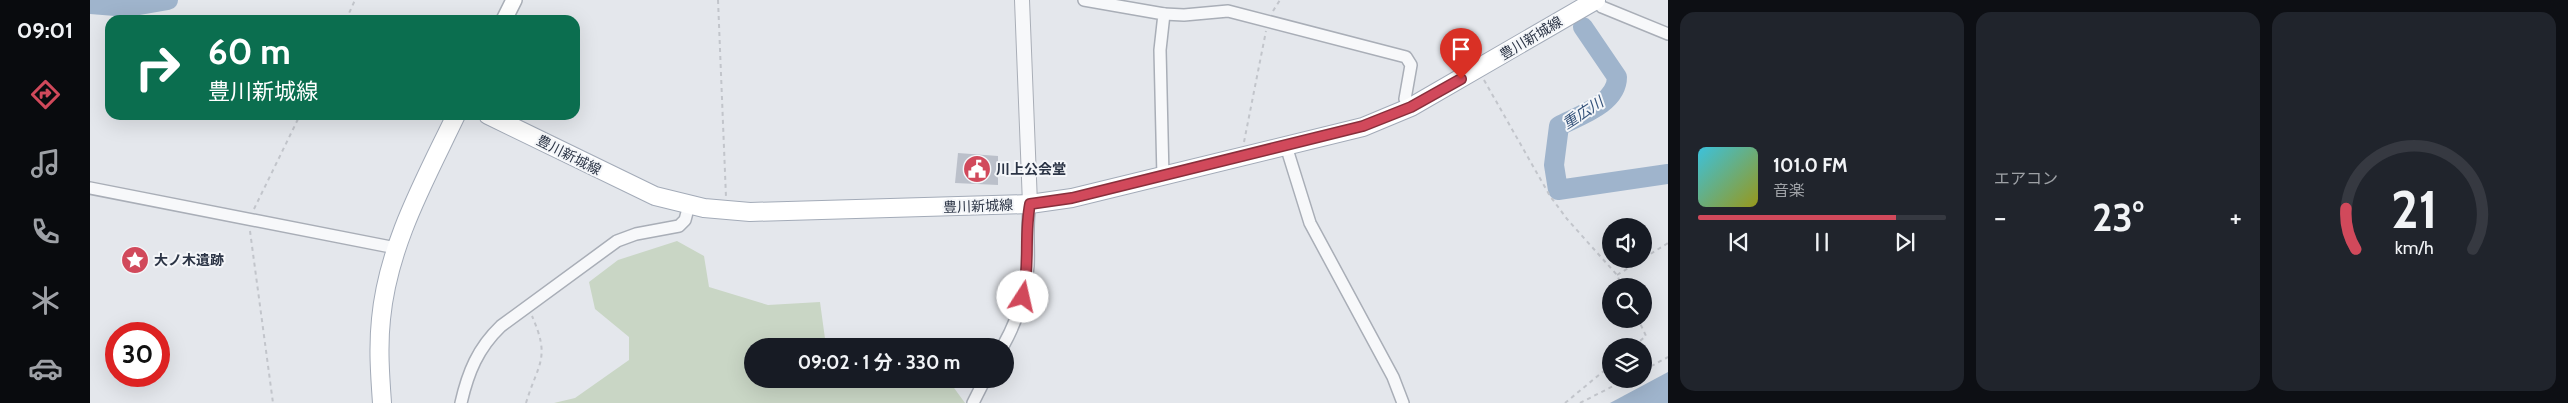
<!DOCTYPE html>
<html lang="ja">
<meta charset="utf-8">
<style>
body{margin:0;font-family:Cabin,"Noto Sans JP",sans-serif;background:#20242c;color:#f1f3f6;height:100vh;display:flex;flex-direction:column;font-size:19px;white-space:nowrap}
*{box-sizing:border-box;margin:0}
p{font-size:16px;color:#9ea1a6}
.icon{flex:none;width:28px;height:28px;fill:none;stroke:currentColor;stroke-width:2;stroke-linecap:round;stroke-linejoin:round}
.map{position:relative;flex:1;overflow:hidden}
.panel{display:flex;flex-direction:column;gap:12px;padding:12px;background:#0d0f14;width:900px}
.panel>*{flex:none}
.hud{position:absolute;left:15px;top:15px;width:475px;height:105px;border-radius:15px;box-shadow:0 5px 20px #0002;background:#0b6e4f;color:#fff;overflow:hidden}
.fabs{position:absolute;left:1512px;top:218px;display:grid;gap:10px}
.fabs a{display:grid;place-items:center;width:50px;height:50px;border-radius:50%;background:#171b24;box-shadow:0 5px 20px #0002;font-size:25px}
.speed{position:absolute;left:15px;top:322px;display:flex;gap:10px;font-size:25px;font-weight:700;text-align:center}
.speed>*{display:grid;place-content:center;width:65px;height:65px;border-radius:50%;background:#171b24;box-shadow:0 5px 20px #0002;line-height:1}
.speed .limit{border:8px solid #d22;background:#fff;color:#111}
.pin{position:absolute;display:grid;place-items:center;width:42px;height:42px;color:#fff;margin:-51px -21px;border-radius:50% 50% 50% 0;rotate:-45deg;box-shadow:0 0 5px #0007}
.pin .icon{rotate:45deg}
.me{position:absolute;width:55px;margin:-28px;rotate:10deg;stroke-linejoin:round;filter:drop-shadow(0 0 4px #0008)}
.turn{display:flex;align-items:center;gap:18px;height:105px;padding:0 20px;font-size:22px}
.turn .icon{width:65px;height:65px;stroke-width:2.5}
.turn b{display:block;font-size:35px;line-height:42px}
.big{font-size:38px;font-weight:700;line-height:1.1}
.panel .tile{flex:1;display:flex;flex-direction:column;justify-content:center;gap:8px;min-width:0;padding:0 18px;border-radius:15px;background:#20242c}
.panel .dial{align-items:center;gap:0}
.dial svg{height:130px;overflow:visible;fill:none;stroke:#363941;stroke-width:7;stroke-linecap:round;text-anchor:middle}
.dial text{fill:#f1f3f6;stroke:none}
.song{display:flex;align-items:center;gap:15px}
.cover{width:60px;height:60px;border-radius:8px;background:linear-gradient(135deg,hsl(190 70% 55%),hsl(60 70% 35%))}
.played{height:5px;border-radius:2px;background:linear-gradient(90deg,#d1495b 80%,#363941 80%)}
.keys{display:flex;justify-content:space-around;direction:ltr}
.heat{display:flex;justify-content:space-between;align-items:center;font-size:28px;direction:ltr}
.panel .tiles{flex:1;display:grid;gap:12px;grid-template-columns:repeat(3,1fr)}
.trip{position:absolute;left:654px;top:338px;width:270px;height:50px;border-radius:25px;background:#171b24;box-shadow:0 5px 20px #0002;font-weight:700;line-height:50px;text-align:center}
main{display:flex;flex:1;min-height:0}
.tabs{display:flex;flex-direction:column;width:90px;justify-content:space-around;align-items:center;background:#090b0e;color:#9ea1a6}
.tabs .icon{width:35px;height:35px}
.tabs .on{color:#d1495b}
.tabs b{font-size:22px;color:#f1f3f6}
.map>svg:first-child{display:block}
</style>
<main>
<nav class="tabs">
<b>09:01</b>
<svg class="icon on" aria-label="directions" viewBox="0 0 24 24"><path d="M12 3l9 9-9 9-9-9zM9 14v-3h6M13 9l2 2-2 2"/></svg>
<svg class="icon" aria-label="music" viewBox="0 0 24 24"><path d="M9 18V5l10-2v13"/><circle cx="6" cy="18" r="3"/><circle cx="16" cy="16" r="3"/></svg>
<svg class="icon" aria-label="phone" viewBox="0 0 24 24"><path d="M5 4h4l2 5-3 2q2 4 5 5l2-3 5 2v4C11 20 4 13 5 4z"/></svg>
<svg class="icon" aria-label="climate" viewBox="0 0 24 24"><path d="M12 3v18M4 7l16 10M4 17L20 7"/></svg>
<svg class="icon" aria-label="car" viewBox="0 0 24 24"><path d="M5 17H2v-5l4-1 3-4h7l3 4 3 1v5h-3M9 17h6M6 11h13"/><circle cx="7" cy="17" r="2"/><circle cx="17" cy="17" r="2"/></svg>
</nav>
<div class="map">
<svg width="1578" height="403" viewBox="0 0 1578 403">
<rect width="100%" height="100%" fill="#e4e7ec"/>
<path fill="#c9d6c5" d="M587 241 614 256 619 287 678 305 730 302 736 346H662V379H846L859 381 875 403H464L485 398 539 360V337L505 309 499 282 528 260Z"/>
<path fill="#9fb4cc" d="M1578 372V403H1520Z"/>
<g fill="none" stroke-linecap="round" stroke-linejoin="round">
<g stroke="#9fb4cc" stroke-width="20">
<path d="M0 4 38 7 78 0"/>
<path d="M1493 27 1527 77C1527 104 1488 116 1469 126L1464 165 1468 190 1578 174"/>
</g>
</g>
<path fill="#bbc0ca" d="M868 153 908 156V185L865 183Z"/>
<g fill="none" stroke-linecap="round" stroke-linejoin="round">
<g stroke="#a9aeb7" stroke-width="14">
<g id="minor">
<path d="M994 0 1074 14 1070 50 1073 177"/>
<path d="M1505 0 1512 7 1578 34"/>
<path d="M1074 14 1094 15 1138 11 1316 57 1321 65 1315 99 1321 107"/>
<path d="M1196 146 1220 223 1303 377 1313 403"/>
<path d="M0 188 306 248"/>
<path d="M913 346C927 321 936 294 938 266 939 245 936 225 940 204"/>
<path d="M371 403C378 372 388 348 411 326L527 241 546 234 589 226 595 220 599 205"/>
<path d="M883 403 895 379"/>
</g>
</g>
<g stroke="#a9aeb7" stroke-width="16">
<path id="tertiary" d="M932 0 940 204"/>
</g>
<g stroke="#a9aeb7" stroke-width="18">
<path id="secondary" d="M414 20 424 0"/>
</g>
<g stroke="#a3abb8" stroke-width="20">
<g id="primary">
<path d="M398 115 565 196 614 208 660 212 940 204 982 198 1273 127 1321 107 1506 0"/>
<path d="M292 403C290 375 288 347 291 319 298 245 335 180 366 115"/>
</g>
</g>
<g stroke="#c2c5cb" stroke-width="2" stroke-dasharray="4 4" stroke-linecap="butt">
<path d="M628 0 636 197"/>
<path d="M1183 11 1190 0"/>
<path d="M256 20 265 0"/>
<path d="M1394 80 1460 196 1477 219 1527 275 1532 286"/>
<path d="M1154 142 1176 31"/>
<path d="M164 209 210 115"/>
<path d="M160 231 183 403"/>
<path d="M1554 258 1578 243"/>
<path d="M1527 275 1553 259"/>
<path d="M1544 346 1556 336 1548 319"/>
<path d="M1554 370 1578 357"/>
<path d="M436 403C448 363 461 359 442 316"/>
<path d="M1475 403 1521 365"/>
<path d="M1490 403 1537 379"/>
</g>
<use href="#minor" stroke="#f7f8fa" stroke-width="11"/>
<use href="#tertiary" stroke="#f7f8fa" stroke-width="14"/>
<use href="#secondary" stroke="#fff" stroke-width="15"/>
<use href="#primary" stroke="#fff" stroke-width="18"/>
</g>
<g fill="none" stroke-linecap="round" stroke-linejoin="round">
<g stroke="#882f3b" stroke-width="12">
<path id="route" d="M933 297C940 265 934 235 940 204L982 198 1273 126 1321 107 1371 79"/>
</g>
<use href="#route" stroke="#d1495b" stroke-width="9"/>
</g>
<defs>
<g id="civic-disc" transform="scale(1.4375)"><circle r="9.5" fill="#d1495b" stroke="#f4f6f9"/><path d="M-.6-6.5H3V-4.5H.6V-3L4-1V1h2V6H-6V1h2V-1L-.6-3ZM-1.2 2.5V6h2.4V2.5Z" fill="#fff"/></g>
<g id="sight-disc" transform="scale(1.4375)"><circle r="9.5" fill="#d1495b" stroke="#f4f6f9"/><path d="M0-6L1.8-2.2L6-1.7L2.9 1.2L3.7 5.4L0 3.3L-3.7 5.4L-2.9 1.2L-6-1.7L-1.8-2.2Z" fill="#fff"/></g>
</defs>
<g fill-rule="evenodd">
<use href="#civic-disc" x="887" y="169"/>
<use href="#sight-disc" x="45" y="260"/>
</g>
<g text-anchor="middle" stroke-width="4" stroke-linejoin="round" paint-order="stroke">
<g font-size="14" fill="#2b3445" stroke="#f4f6f9">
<text transform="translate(1441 38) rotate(-31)" y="5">豊川新城線</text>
<text transform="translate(479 155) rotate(27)" y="5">豊川新城線</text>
<text transform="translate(888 206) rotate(-2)" y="5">豊川新城線</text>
</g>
<g font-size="14" font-weight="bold" fill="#2b3445" stroke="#f4f6f9" text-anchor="start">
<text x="906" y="174">川上公会堂</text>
<text x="64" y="265">大ノ木遺跡</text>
</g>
<g font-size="15" font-style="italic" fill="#34527a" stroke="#f4f6f9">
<text transform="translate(1493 113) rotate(-33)" y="5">重広川</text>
</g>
</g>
</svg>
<div class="fabs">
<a><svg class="icon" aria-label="sound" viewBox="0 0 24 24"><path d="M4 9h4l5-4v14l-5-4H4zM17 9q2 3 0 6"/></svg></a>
<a><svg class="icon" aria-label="search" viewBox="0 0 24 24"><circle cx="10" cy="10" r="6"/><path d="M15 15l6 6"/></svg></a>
<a><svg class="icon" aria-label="layers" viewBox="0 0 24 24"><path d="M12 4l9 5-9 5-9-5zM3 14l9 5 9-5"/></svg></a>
</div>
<div class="speed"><div class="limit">30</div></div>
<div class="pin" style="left:1371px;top:79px;background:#d93025"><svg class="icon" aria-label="arrive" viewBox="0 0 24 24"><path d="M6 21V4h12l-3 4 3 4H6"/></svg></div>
<svg class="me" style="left:933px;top:297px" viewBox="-20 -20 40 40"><circle r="19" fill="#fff"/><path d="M0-13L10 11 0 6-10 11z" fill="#d1495b"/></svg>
<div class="trip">09:02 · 1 分 · 330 m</div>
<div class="hud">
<div class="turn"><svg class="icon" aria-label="right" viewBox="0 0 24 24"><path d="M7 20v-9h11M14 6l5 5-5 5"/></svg><div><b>60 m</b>豊川新城線</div></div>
</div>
</div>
<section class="panel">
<div class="tiles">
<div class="tile">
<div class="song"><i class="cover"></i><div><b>101.0 FM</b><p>音楽</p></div></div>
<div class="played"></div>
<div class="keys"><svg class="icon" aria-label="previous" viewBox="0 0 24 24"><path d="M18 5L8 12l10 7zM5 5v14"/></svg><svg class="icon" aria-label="pause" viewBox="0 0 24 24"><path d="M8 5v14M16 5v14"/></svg><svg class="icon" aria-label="next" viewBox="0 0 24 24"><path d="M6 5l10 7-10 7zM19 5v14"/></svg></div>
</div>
<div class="tile"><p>エアコン</p>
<div class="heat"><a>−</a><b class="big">23°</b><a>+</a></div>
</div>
<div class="tile dial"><svg viewBox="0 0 100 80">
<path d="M14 69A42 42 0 1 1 86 69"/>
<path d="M14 69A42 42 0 0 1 8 44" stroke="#d1495b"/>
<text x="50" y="56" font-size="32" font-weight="700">21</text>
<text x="50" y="72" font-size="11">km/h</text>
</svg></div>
</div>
</section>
</main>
